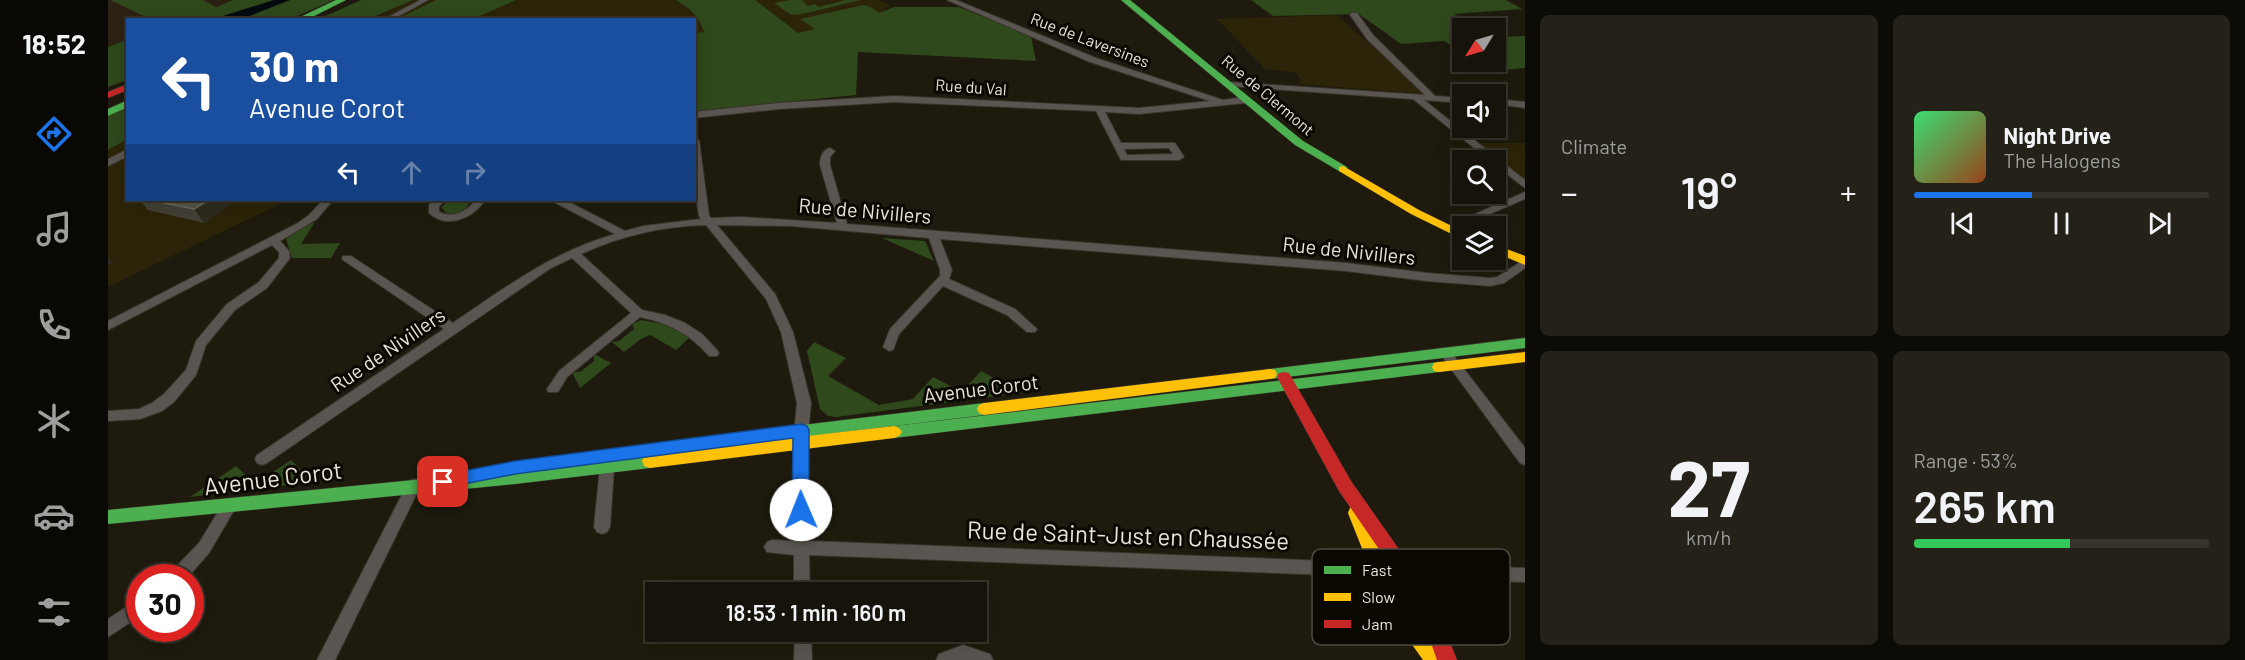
<!DOCTYPE html>
<meta charset="utf-8">
<style>
body{margin:0;font-family:Barlow,sans-serif;background:#232118;color:#f1f3f6;height:100vh;display:flex;flex-direction:column;font-size:22px;white-space:nowrap}
*{box-sizing:border-box;margin:0}
p{font-size:20px;color:#9e9e9c}
.icon{flex:none;width:33px;height:33px;fill:none;stroke:currentColor;stroke-width:2;stroke-linecap:round;stroke-linejoin:round}
.map{position:relative;flex:1;overflow:hidden}
.side{display:flex;flex-direction:column;gap:15px;padding:15px;background:#0c0b06;width:720px}
.side>*{flex:none}
.hud{position:absolute;left:18px;top:18px;width:570px;height:183px;border-radius:0px;box-shadow:0 6px 24px #0002,0 0 0 2px #35332b;background:#1a4fa0;color:#fff;overflow:hidden}
.needle{width:39px;rotate:233deg}
.fabs{position:absolute;left:1344px;top:18px;display:grid;gap:12px}
.fabs a{display:grid;place-items:center;width:54px;height:54px;border-radius:0px;background:#16140a;box-shadow:0 6px 24px #0002,0 0 0 2px #35332b;font-size:30px}
.speed{position:absolute;left:18px;top:564px;display:flex;gap:12px;font-size:30px;font-weight:700;text-align:center}
.speed>*{display:grid;place-content:center;width:78px;height:78px;border-radius:50%;background:#16140a;box-shadow:0 6px 24px #0002,0 0 0 2px #35332b;line-height:1}
.speed .limit{border:9px solid #d22;background:#fff;color:#111}
.pin{position:absolute;display:grid;place-items:center;width:51px;height:51px;color:#fff;margin:-26px;border-radius:12px;box-shadow:0 3px 9px #0006}
.me{position:absolute;width:66px;margin:-33px;rotate:359deg;stroke-linejoin:round;filter:drop-shadow(0 0 4px #0008)}
.turn{display:flex;align-items:center;gap:21px;height:126px;padding:0 24px;font-size:27px}
.turn .icon{width:78px;height:78px;stroke-width:2.5}
.turn b{display:block;font-size:42px;line-height:51px}
.lanes{display:flex;align-items:center;height:57px;padding:0 24px;background:#0003;justify-content:center;gap:30px;direction:ltr}
.lanes .off{opacity:.35}
.big{font-size:45px;font-weight:600;line-height:1.1}
.side .card{flex:1;display:flex;flex-direction:column;justify-content:center;gap:9px;min-width:0;padding:0 21px;border-radius:9px;background:#232118}
.side .dial{align-items:center;gap:0}
.dial b{font-size:78px;line-height:1}
.song{display:flex;align-items:center;gap:18px}
.cover{width:72px;height:72px;border-radius:9px;background:linear-gradient(135deg,hsl(140 70% 55%),hsl(20 70% 35%))}
.played{height:6px;border-radius:3px;background:linear-gradient(90deg,#1a73e8 40%,#35332b 40%)}
.keys{display:flex;justify-content:space-around;direction:ltr}
.heat{display:flex;justify-content:space-between;align-items:center;font-size:33px;direction:ltr}
.charge{height:9px;border-radius:4px;background:linear-gradient(90deg,#34c759 53%,#35332b 0)}
.side .tiles{flex:1;display:grid;gap:15px;grid-template-columns:repeat(2,1fr)}
.trip{position:absolute;left:537px;top:582px;width:342px;height:60px;border-radius:0px;background:#16140a;box-shadow:0 6px 24px #0002,0 0 0 2px #35332b;font-weight:600;line-height:60px;text-align:center}
main{display:flex;flex:1;min-height:0}
.tabs{display:flex;flex-direction:column;width:108px;justify-content:space-around;align-items:center;background:#090804;color:#9e9e9c}
.tabs .icon{width:42px;height:42px}
.tabs .on{color:#1a73e8}
.tabs b{font-size:27px;color:#f1f3f6}
.map>svg:first-child{display:block}
</style>
<main>
<nav class="tabs">
<b>18:52</b>
<svg class="icon on" aria-label="directions" viewBox="0 0 24 24"><path d="M12 3l9 9-9 9-9-9zM9 14v-3h6M13 9l2 2-2 2"/></svg>
<svg class="icon" aria-label="music" viewBox="0 0 24 24"><path d="M9 18V5l10-2v13"/><circle cx="6" cy="18" r="3"/><circle cx="16" cy="16" r="3"/></svg>
<svg class="icon" aria-label="phone" viewBox="0 0 24 24"><path d="M5 4h4l2 5-3 2q2 4 5 5l2-3 5 2v4C11 20 4 13 5 4z"/></svg>
<svg class="icon" aria-label="climate" viewBox="0 0 24 24"><path d="M12 3v18M4 7l16 10M4 17L20 7"/></svg>
<svg class="icon" aria-label="car" viewBox="0 0 24 24"><path d="M5 17H2v-5l4-1 3-4h7l3 4 3 1v5h-3M9 17h6M6 11h13"/><circle cx="7" cy="17" r="2"/><circle cx="17" cy="17" r="2"/></svg>
<svg class="icon" aria-label="filters" viewBox="0 0 24 24"><path d="M4 7h16M4 17h16"/><circle cx="9" cy="7" r="2"/><circle cx="15" cy="17" r="2"/></svg>
</nav>
<div class="map">
<svg width="1417" height="660" viewBox="0 0 1417 660">
<rect width="100%" height="100%" fill="#1e1a0d"/>
<g fill="#2c2408">
<path d="M305 0H769L782 5 751 35 748 95 587 111 586 20H261Z"/>
<path d="M1229 15 1318 94 1191 84 1193 80 1187 72 1157 69 1109 19Z"/>
<path d="M19 137 20 200H180L0 287V147Z"/>
<path d="M1369 143H1417V180Z"/>
</g>
<path fill="#2b2213" d="M0 0H125L74 19 20 20 19 40 0 47Z"/>
<g fill="#2f481c">
<path d="M2 0H95L108 7 125 0H226L180 20 42 19Z"/>
<path d="M253 0H305L261 19H211Z"/>
<path d="M328 0H408L365 19H289Z"/>
<path d="M568 0H647L690 33 707 29 692 19 756 5 765 8 771 13 786 7H851L923 36 928 61 750 52 748 95 587 111V33L596 32C590 15 583 9 568 0Z"/>
<path d="M682 0H694L700 6 707 4 711 7 737 0H753L690 15 682 14 666 3Z"/>
<path d="M1143 0H1398L1414 9 1346 14 1370 28H1354V52L1336 41 1293 44 1251 14 1165 16Z"/>
<path d="M1417 36V68L1384 71 1370 62H1388V37Z"/>
<path d="M19 40V80L0 87V47Z"/>
<path d="M19 105V139L0 150V115Z"/>
<path d="M342 200H359L361 203C357 213 347 215 338 213L333 207Z"/>
<path d="M207 222 193 244 232 243 223 258H184L178 239 183 234Z"/>
<path d="M774 238 817 241 826 261Z"/>
<path d="M533 320 557 324 583 336 568 350 542 335 533 339 516 352 504 342 511 341 526 329 524 324Z"/>
<path d="M706 342 738 358 720 376 771 405 805 399 825 377 854 392 873 371 914 393 728 417 720 416 712 409 699 351Z"/>
<path d="M486 354 503 363 472 388 464 372H472L486 361Z"/>
<path d="M183 460 206 482 82 497 128 466 147 484Z"/>
</g>
<path fill="#030b0e" d="M166 0H182L134 19H105Z"/>
<g fill="none" stroke-linecap="round" stroke-linejoin="round">
<g stroke="#39352b" stroke-width="2">
<g id="street">
<path d="M312 0H320L284 20H275Z"/>
<path d="M839 0H848L988 58 1115 100 1137 97 1141 100 1137 103 1031 114 997 112 1013 143H1067L1076 157 1071 160H1013L988 111 786 102 671 109 586 118V112L671 103 786 96 1031 108 1102 101 982 62ZM1061 148 1065 154 1019 155 1016 149Z"/>
<path d="M1243 13H1249L1265 35 1327 96 1354 98V103L1316 100 1417 180V188L1388 166V160H1381L1305 99 1120 86 1116 84 1120 82 1317 95 1259 39 1242 15Z"/>
<path d="M1388 99 1417 102V108L1388 104Z"/>
<path d="M586 137 591 140 601 216 603 218 633 217 729 223 712 165C712 158 714 150 722 148L727 151 722 157V165L739 224 1238 263 1319 273 1382 278 1389 277 1417 259V268L1396 283 1382 286 1319 281 1238 271 832 239 844 270 841 279 907 309 929 329 927 332H919L899 315 835 286 791 334 785 350 781 351 775 347 782 329 832 276V270L821 238 683 226 609 225 667 294 685 332 703 403 699 445 701 541 1274 563 1280 565 1282 570 1280 575 1274 577 701 555 702 592H686V555L659 552 656 547 659 542 664 540 686 541 685 445 689 403 673 332 658 299 598 225C555 226 512 236 473 254L534 310 557 315 577 323 594 334 609 350 611 353 609 356H601C582 334 561 323 532 317L459 377 450 392H440L439 389 451 371 523 313 464 258 443 268 159 463 154 465 149 463 147 459 149 455 336 329 235 260 234 258 235 256H243L345 323C398 287 444 252 507 234L446 202 445 200H457L517 231 535 226 593 219 591 216 586 181Z"/>
<path d="M20 149V156L0 166V159Z"/>
<path d="M1417 192V199L1344 230H1336L1335 228Z"/>
<path d="M215 200H225L209 219 172 241 181 251 182 258 159 288 127 310 98 345 88 375 66 402 54 411 32 419 0 421V411L31 409 44 403 56 394 78 370 88 341 119 304 151 282 171 258V252L164 245 0 330V321L190 223 201 215Z"/>
<path d="M327 200H337L331 206V212C344 218 356 213 365 203L364 200H374L375 203C363 219 338 229 321 213V205Z"/>
<path d="M1342 354 1346 356 1417 448V465L1412 463 1338 362 1336 359 1338 356Z"/>
<path d="M499 461 504 463 506 467 502 527 499 532 494 534 489 532 486 527 492 467 494 463Z"/>
<path d="M306 479 311 481 313 485 227 660H209L301 481Z"/>
<path d="M121 501 126 502 128 507 101 553 79 578H60L62 573 91 543 116 502Z"/>
<path d="M1294 564 1417 568V582L1294 578 1288 576 1286 571 1288 566Z"/>
<path d="M32 598V616L0 637V619Z"/>
<path d="M687 632H703L704 660H686Z"/>
<path d="M855 645 882 654 885 660H828L831 654Z"/>
</g>
</g>
<g stroke="#39352b" stroke-width="1">
<g id="fast">
<path d="M228 0H238L198 20H186Z"/>
<path d="M1013 0H1022L1195 141 1239 167V171H1231L1187 145Z"/>
<path d="M20 100V107L0 116V109Z"/>
<path d="M1417 338V348L1162 379 1157 378 1155 374 1157 370 1162 369Z"/>
<path d="M1331 362 1336 363 1338 367 1336 371 1331 372 786 438 781 436 778 432 781 428 786 426Z"/>
<path d="M876 403 881 405 883 409 881 413 876 415 571 452 566 450 563 446 566 442 571 440Z"/>
<path d="M542 454 548 456 550 461 548 466 542 468 407 484 0 524V510L407 470Z"/>
</g>
</g>
<g stroke="#39352b" stroke-width="1">
<g id="slow">
<path d="M1235 166 1311 210 1354 231V239L1303 214 1231 171V167Z"/>
<path d="M1388 245 1417 256V265L1388 253Z"/>
<path d="M1417 352V362L1331 372 1326 371 1324 367 1326 363 1331 362Z"/>
<path d="M1162 369 1167 370 1169 374 1167 378 1162 379 876 415 871 413 869 409 871 405 876 403Z"/>
<path d="M786 426 791 428 794 432 791 436 786 438 542 468 536 466 534 461 536 456 542 454Z"/>
<path d="M1248 506 1254 508 1256 513 1290 594 1337 660H1315L1277 606 1240 513 1242 508Z"/>
</g>
</g>
<g stroke="#39352b" stroke-width="1">
<g id="jam">
<path d="M20 84V90L0 98V92Z"/>
<path d="M1176 372 1181 373 1243 481 1323 595 1349 660H1329L1310 606 1231 491 1169 377 1171 373Z"/>
</g>
</g>
<use href="#street" fill="#5a5551" fill-rule="evenodd"/>
<use href="#fast" fill="#4caf50" fill-rule="evenodd"/>
<use href="#slow" fill="#ffc107" fill-rule="evenodd"/>
<use href="#jam" fill="#c62828" fill-rule="evenodd"/>
</g>
<g fill="#444036">
<path d="M32 200H129L96 223 40 210Z"/>
<path d="M132 200H155L148 203Z"/>
</g>
<g fill="#2e2a1e">
<path d="M101 200H129L96 223 86 209Z"/>
<path d="M145 200H155L148 203Z"/>
<path d="M0 257 5 263 0 266Z"/>
</g>
<path fill="#565247" stroke="#6d695e" stroke-width="1.5" d="M42 200H101L86 209Z"/>
<path fill="#1a73e8" stroke="#114b97" stroke-width="1.5" d="M693 424 699 426 701 430V510L698 515 693 517 687 515 684 510 685 438 407 474 335 488 330 486 327 482 330 477 335 475 407 461Z"/>
<g text-anchor="middle" stroke-width="6" stroke-linejoin="round" paint-order="stroke">
<g font-size="16" fill="#e9e4d7" stroke="#0b0802">
<text transform="translate(982 40) rotate(21)" y="6">Rue de Laversines</text>
<text transform="translate(863 87) rotate(4)" y="6">Rue du Val</text>
<text transform="translate(1160 95) rotate(40)" y="6">Rue de Clermont</text>
</g>
<g font-size="20" fill="#e9e4d7" stroke="#0b0802">
<text transform="translate(757 211) rotate(5)" y="7">Rue de Nivillers</text>
<text transform="translate(1241 251) rotate(6)" y="7">Rue de Nivillers</text>
<text transform="translate(280 350) rotate(-34)" y="7">Rue de Nivillers</text>
<text transform="translate(873 389) rotate(-7)" y="7">Avenue Corot</text>
</g>
<g font-size="24" fill="#e9e4d7" stroke="#0b0802">
<text transform="translate(165 479) rotate(-7)" y="8">Avenue Corot</text>
<text transform="translate(1020 536) rotate(2)" y="8">Rue de Saint-Just en Chaussée</text>
</g>
</g>
<rect x="1204" y="549" width="198" height="96" rx="9" fill="#0b0802" stroke="#4e4a42" stroke-width="1.5"/>
<rect x="1216" y="566" width="27" height="8" fill="#4caf50"/>
<rect x="1216" y="593" width="27" height="8" fill="#ffc107"/>
<rect x="1216" y="620" width="27" height="8" fill="#c62828"/>
<g font-size="16" fill="#e9e4d7">
<text x="1254" y="576">Fast</text>
<text x="1254" y="603">Slow</text>
<text x="1254" y="630">Jam</text>
</g>
</svg>
<div class="fabs">
<a><svg class="needle" viewBox="-14 -14 28 28"><path d="M0-13l5 13h-10z" fill="#e53935"/><path d="M0 13l5-13h-10z" fill="#9e9e9c"/></svg></a>
<a><svg class="icon" aria-label="sound" viewBox="0 0 24 24"><path d="M4 9h4l5-4v14l-5-4H4zM17 9q2 3 0 6"/></svg></a>
<a><svg class="icon" aria-label="search" viewBox="0 0 24 24"><circle cx="10" cy="10" r="6"/><path d="M15 15l6 6"/></svg></a>
<a><svg class="icon" aria-label="layers" viewBox="0 0 24 24"><path d="M12 4l9 5-9 5-9-5zM3 14l9 5 9-5"/></svg></a>
</div>
<div class="speed"><div class="limit">30</div></div>
<div class="pin" style="left:335px;top:482px;background:#d93025"><svg class="icon" aria-label="arrive" viewBox="0 0 24 24"><path d="M6 21V4h12l-3 4 3 4H6"/></svg></div>
<svg class="me" style="left:693px;top:510px" viewBox="-20 -20 40 40"><circle r="19" fill="#fff"/><path d="M0-13L10 11 0 6-10 11z" fill="#1a73e8"/></svg>
<div class="trip">18:53 · 1 min · 160 m</div>
<div class="hud">
<div class="turn"><svg class="icon" aria-label="left" viewBox="0 0 24 24"><path d="M17 20v-9H6M10 6l-5 5 5 5"/></svg><div><b>30 m</b>Avenue Corot</div></div>
<div class="lanes"><svg class="icon" aria-label="left" viewBox="0 0 24 24"><path d="M17 20v-9H6M10 6l-5 5 5 5"/></svg><svg class="icon off" aria-label="ahead" viewBox="0 0 24 24"><path d="M12 20V5M6 11l6-6 6 6"/></svg><svg class="icon off" aria-label="right" viewBox="0 0 24 24"><path d="M7 20v-9h11M14 6l5 5-5 5"/></svg></div>
</div>
</div>
<section class="side">
<div class="tiles">
<div class="card"><p>Climate</p>
<div class="heat"><a>−</a><b class="big">19°</b><a>+</a></div>
</div>
<div class="card">
<div class="song"><i class="cover"></i><div><b>Night Drive</b><p>The Halogens</p></div></div>
<div class="played"></div>
<div class="keys"><svg class="icon" aria-label="previous" viewBox="0 0 24 24"><path d="M18 5L8 12l10 7zM5 5v14"/></svg><svg class="icon" aria-label="pause" viewBox="0 0 24 24"><path d="M8 5v14M16 5v14"/></svg><svg class="icon" aria-label="next" viewBox="0 0 24 24"><path d="M6 5l10 7-10 7zM19 5v14"/></svg></div>
</div>
<div class="card dial"><b>27</b><p>km/h</p></div>
<div class="card"><p>Range · 53%</p><b class="big">265 km</b><div class="charge"></div></div>
</div>
</section>
</main>
